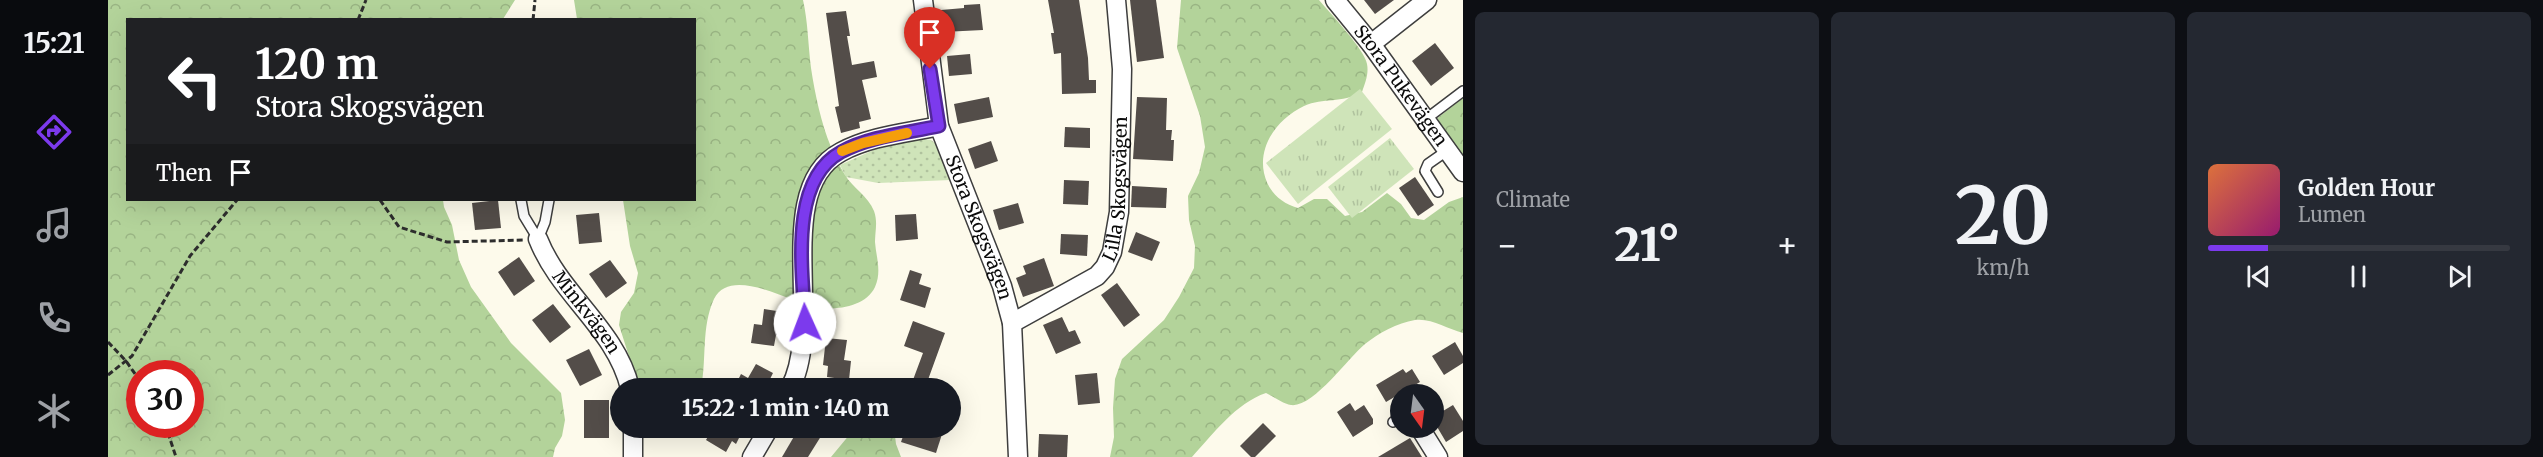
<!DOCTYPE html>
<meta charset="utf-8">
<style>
body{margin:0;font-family:Merriweather,serif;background:#242831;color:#f1f3f6;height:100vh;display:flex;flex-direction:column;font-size:22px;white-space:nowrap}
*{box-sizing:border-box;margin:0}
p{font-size:20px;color:#9ea1a6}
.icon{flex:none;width:33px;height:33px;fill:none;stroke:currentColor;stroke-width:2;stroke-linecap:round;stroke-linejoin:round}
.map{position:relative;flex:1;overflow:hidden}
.side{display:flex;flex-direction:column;gap:12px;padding:12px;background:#0d0f14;width:1080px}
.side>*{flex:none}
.hud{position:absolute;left:18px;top:18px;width:570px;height:183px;border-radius:0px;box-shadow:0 6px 24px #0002;background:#202124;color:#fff;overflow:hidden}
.needle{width:39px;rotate:166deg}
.controls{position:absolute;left:1282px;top:384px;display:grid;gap:12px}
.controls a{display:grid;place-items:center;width:54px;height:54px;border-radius:50%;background:#171b24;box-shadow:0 6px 24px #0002;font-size:30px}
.speed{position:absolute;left:18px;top:360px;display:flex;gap:12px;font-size:30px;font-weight:700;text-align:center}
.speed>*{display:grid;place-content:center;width:78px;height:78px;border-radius:50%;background:#171b24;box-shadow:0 6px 24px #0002;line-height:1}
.speed .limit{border:9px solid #d22;background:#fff;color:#111}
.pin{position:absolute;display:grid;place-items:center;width:51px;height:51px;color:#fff;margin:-62px -26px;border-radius:50% 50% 50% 0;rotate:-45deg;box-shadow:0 0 6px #0007}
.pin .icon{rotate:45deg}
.me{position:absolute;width:66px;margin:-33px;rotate:358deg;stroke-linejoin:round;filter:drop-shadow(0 0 4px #0008)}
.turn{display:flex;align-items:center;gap:21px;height:126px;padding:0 30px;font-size:27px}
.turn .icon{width:78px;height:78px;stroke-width:2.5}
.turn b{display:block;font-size:42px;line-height:51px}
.then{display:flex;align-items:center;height:57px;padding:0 30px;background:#0003;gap:12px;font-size:22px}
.big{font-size:45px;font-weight:800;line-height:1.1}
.side .widget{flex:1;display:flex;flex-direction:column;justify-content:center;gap:9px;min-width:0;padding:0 21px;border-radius:9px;background:#242831}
.side .dial{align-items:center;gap:0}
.dial b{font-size:78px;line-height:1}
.song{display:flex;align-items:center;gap:18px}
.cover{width:72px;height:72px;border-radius:9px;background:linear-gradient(135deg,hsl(20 70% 55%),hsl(320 70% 35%))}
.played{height:6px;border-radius:3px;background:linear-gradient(90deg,#7c3aed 20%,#363941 20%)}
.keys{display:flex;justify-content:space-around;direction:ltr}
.heat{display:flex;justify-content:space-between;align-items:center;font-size:33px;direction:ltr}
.side .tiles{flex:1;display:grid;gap:12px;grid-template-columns:repeat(3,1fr)}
.trip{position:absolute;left:502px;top:378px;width:351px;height:60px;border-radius:30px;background:#171b24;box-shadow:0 6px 24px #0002;font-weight:800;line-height:60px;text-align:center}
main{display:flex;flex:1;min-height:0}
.dock{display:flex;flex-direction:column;width:108px;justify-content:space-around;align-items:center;background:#090b0e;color:#9ea1a6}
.dock .icon{width:42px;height:42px}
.dock .active{color:#7c3aed}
.dock b{font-size:27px;color:#f1f3f6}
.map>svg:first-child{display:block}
</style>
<main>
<nav class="dock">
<b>15:21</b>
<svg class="icon active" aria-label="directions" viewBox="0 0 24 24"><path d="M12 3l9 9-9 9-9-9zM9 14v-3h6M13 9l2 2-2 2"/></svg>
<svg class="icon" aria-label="music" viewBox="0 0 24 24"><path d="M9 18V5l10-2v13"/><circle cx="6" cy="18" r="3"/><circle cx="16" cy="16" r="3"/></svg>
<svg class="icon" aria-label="phone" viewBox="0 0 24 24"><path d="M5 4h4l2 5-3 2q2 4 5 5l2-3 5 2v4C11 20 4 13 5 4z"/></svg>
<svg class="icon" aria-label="climate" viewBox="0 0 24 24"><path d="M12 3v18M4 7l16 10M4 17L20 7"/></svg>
</nav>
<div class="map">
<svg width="1355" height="457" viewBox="0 0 1355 457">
<defs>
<pattern id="grass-dots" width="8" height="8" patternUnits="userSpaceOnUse" patternTransform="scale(1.5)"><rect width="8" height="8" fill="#cfe4b9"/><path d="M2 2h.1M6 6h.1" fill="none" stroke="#b0c29e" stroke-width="1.8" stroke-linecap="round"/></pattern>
<pattern id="forest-crowns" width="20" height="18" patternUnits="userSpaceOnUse" patternTransform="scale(1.5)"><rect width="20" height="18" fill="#b3d39a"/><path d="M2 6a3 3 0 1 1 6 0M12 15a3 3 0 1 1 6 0" fill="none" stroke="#99b483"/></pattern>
<pattern id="park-tufts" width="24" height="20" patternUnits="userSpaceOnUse" patternTransform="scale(1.5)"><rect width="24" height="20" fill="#cfe4b9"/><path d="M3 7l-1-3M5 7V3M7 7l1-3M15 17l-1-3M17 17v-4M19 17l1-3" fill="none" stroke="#b0c29e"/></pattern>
</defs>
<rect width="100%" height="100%" fill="#fdfaeb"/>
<path fill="url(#grass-dots)" d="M814 139 823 140 828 144 843 180 770 183 738 177 732 165 768 149Z"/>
<g fill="url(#forest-crowns)" fill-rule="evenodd">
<path d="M0 0H407L395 19 20 20V200H335L336 207 344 225 351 260 363 287 403 343 453 393 457 420 454 436 447 448 445 457H0ZM32 374H82V424H32Z"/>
<path d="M466 0H695C700 22 700 45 703 68 707 94 713 123 723 147 727 156 732 167 737 175 745 188 760 196 766 211 770 222 767 231 767 242 768 257 774 271 767 287 758 306 731 310 711 308 687 305 623 264 606 299 593 327 599 359 593 388H531L511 325 513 312 526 293 530 273 522 246 515 200H586V20L469 19Z"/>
<path d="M1073 0H1211C1222 13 1257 50 1259 64 1261 74 1257 83 1254 92 1233 104 1216 97 1196 106 1171 118 1150 144 1156 173 1160 191 1172 203 1190 208L1206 199H1219L1237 216 1254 212 1279 193 1293 204 1303 218 1316 220 1341 202 1355 197V333C1339 329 1324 318 1307 320 1289 323 1271 333 1257 344 1240 358 1205 408 1183 405 1175 404 1165 396 1158 393 1128 403 1105 434 1084 457H1002L1006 437 1005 408 1007 379 1014 359 1056 320 1071 297 1086 268 1087 246 1081 220 1080 196 1091 173 1097 147 1092 116 1069 48Z"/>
<path d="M1355 98V160L1327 120Z"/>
<path d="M747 428H786L788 444 793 457H723Z"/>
</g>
<g fill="url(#park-tufts)">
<path d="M1252 89 1284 129 1190 204 1158 163Z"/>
<path d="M1282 138 1306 169 1244 218 1220 187Z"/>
</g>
<g fill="#534d49">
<path d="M940 0H971L980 58 981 80H988V93L954 94 953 53 946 54 943 33H946Z"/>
<path d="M1022 0H1048L1056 58 1029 62Z"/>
<path d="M1256 0H1286L1267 14Z"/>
<path d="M872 4 875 30 835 32 833 10 856 8V5Z"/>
<path d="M738 11 742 36H739L744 65 766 61 769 77 754 80 763 119 751 122 752 128 733 133 727 107 731 106 718 13Z"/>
<path d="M1327 43 1346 68 1323 86 1304 61Z"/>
<path d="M862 54 864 74 841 76 839 56Z"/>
<path d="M881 97 885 117 850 124 846 104Z"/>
<path d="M1029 97 1059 98 1058 130H1064L1063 140H1066L1065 161 1025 159Z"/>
<path d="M957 127 982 128V148L956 147Z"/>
<path d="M883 141 890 161 867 169 860 149Z"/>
<path d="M1307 177 1326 205 1310 216 1291 188Z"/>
<path d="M956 180 981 181 980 205 955 204Z"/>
<path d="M1024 186 1059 188 1058 208 1023 207Z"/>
<path d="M390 200 393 228 367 230 364 203Z"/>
<path d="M910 203 916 223 891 230 885 210Z"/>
<path d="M491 213 494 242 471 244 468 215Z"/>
<path d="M808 214 810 239 788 241 787 215Z"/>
<path d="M1028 232 1052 242 1044 261 1020 252Z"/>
<path d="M953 234 980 235 979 256 952 254Z"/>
<path d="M411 257 427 281 406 296 390 272Z"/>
<path d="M936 258 946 286 915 297 908 278 918 274 915 266Z"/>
<path d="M502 260 519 283 498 298 481 274Z"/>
<path d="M802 270 814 274 811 284 823 288 817 308 792 300Z"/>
<path d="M1009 283 1032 315 1016 327 993 295Z"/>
<path d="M445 304 463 327 442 343 424 320Z"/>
<path d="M656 309 675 312 672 336 668 335 666 346 643 343 646 324 654 325Z"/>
<path d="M954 317 961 332 967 330 973 343 948 354 935 325Z"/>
<path d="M805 321 837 333 817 388H802L815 353 796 346Z"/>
<path d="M718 338 739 340 736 360 743 361 741 380 719 377 720 366 715 365Z"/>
<path d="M1347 342 1355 356V363L1336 375 1324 356Z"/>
<path d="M481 349 494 375 472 386 458 360Z"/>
<path d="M648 364 665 373 658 387 661 388H626L633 374 640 378Z"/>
<path d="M1295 369 1298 373 1304 369 1312 382 1278 402 1268 385Z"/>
<path d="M989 373 992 403 970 405 967 375Z"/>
<rect x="476" y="400" width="25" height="38"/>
<path d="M1242 403 1247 411 1256 405 1265 419V424L1245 437 1229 412Z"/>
<path d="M1345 405 1355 421V431L1338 442 1328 425 1334 421 1330 414Z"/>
<path d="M1155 423 1168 436 1147 457H1143L1132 446Z"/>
<path d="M600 428H636L628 444 624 441 618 452 598 440 604 429Z"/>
<path d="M691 428H705L715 433 700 457H674Z"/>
<path d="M798 428H815L834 434 828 453 793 442Z"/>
<path d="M931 434 960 435 959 457H930Z"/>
<path d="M1302 438 1314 457H1270Z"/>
</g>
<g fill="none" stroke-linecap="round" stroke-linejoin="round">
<g stroke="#3e3e3e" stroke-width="12">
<g id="service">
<path d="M1318 119 1355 91"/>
<path d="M1330 192 1317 171 1320 164 1340 150"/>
<path d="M413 200 416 216 430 239"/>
<path d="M430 239 437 222 441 200"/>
<path d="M1285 422 1293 416"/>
</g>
</g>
<g stroke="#3e3e3e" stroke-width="21">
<g id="minor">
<path id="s1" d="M815 0 831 126 894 286 904 323 910 457"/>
<path id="s2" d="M1227 0 1263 44 1355 172"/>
<path d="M1263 44 1319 0"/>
<path id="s3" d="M430 239C452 295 508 329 522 388"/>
<path id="s4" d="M904 323 989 276 997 267 1004 252 1011 212 1014 69 1008 0"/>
<path d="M682 388C717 324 663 189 733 152 762 136 799 133 831 126"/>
<path d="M525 428V457"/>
<path d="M1312 428 1330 457"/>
<path d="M644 457 661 428"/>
</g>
</g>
<g stroke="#2d2d2d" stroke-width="3" stroke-dasharray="6 3" stroke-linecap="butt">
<path d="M250 20 258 0"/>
<path d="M425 20 427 0"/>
<path d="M272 200 291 227 339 242 415 240"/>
<path d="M0 342 18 361 32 381"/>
<path d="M0 375 24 356 82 256 129 200"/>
<path d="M57 424 68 457"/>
</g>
<use href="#service" stroke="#fff" stroke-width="9"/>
<use href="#minor" stroke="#fff" stroke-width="18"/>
</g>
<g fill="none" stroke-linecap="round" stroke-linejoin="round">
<g stroke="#51269a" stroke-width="15">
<path id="route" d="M697 323C695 273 680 181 733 152 762 136 799 133 831 126L822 69"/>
</g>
<use href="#route" stroke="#7c3aed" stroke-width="10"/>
<path stroke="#f59e0b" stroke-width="10" d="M734 151 755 143 799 133"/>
</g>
<g text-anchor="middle" stroke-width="6" stroke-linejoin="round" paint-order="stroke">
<g font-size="18" fill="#0b0b0b" stroke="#fff">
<text dy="6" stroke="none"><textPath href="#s2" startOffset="108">Stora Pukevägen</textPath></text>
<text dy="6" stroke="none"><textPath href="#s4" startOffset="189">Lilla Skogsvägen</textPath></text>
<text dy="6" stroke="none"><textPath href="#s1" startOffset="236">Stora Skogsvägen</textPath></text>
<text dy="6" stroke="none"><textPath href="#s3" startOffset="88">Minkvägen</textPath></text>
</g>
</g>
</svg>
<div class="controls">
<a><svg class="needle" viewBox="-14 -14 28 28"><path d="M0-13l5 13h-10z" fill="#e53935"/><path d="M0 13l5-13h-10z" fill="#9ea1a6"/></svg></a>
</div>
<div class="speed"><div class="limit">30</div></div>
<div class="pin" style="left:822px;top:69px;background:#d93025"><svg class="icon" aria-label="arrive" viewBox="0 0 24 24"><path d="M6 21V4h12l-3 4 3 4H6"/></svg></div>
<svg class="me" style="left:697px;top:323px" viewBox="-20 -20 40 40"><circle r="19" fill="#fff"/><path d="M0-13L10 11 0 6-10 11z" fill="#7c3aed"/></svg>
<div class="trip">15:22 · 1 min · 140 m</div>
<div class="hud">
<div class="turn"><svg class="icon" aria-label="left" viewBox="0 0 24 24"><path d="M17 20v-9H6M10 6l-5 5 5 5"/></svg><div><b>120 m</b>Stora Skogsvägen</div></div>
<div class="then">Then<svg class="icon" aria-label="arrive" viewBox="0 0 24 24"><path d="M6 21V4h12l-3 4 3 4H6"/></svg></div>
</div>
</div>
<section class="side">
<div class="tiles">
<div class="widget"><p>Climate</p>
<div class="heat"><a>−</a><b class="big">21°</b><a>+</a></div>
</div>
<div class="widget dial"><b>20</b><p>km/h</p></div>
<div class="widget">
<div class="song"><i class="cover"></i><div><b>Golden Hour</b><p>Lumen</p></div></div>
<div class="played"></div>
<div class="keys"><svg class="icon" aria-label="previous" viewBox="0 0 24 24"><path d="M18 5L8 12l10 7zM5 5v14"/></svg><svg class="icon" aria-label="pause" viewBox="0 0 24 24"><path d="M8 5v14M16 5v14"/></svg><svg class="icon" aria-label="next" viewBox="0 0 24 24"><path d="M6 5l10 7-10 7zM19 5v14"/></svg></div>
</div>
</div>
</section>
</main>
